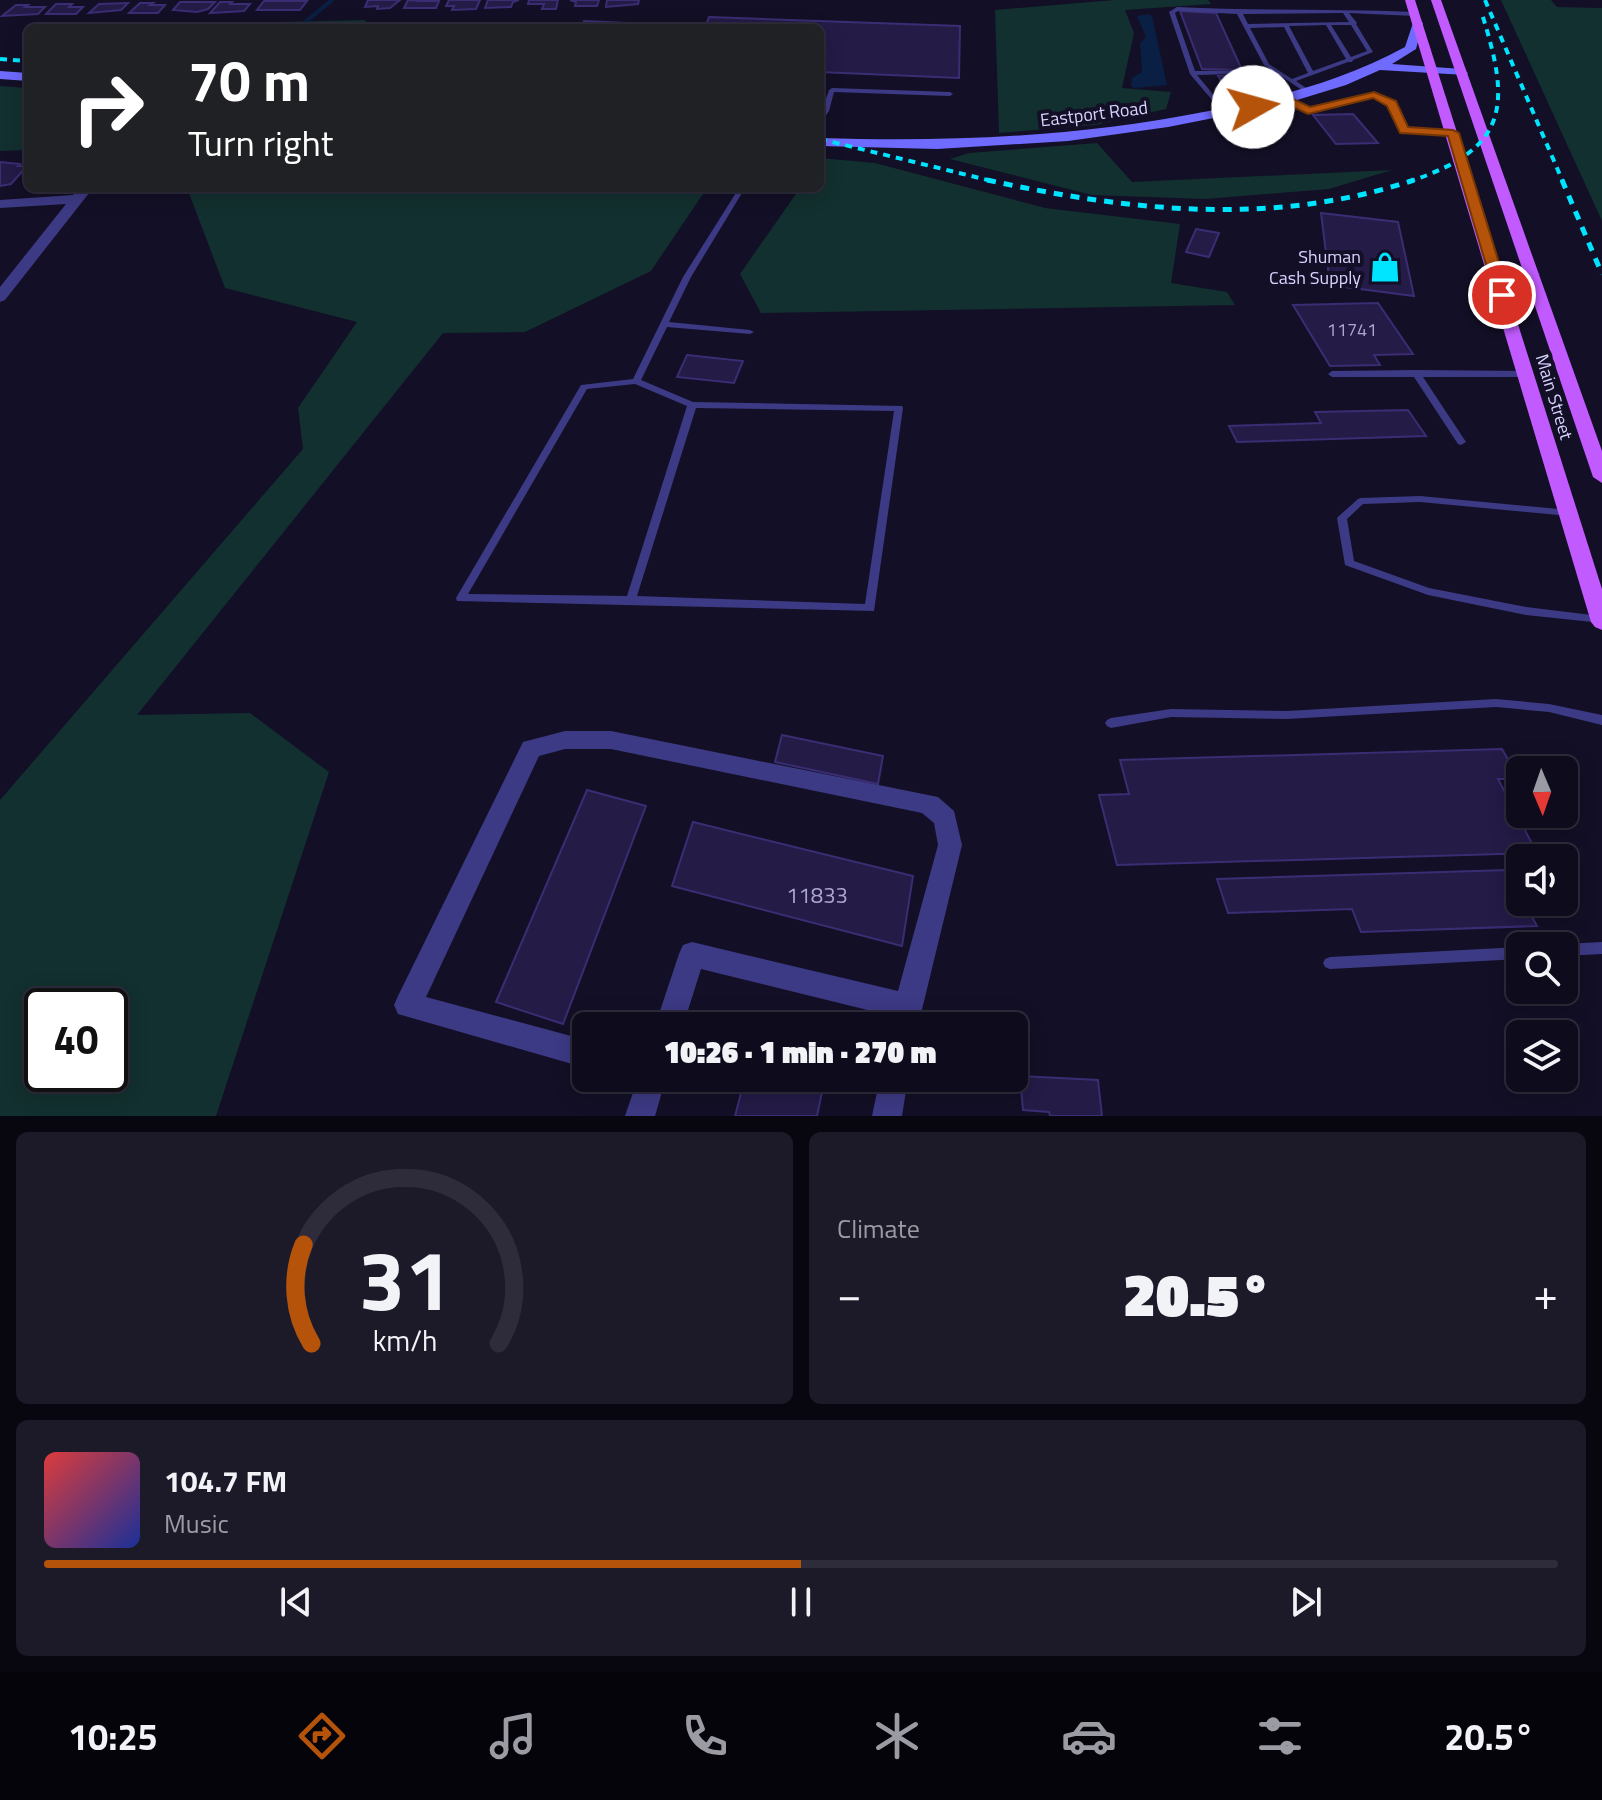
<!DOCTYPE html>
<meta charset="utf-8">
<style>
body{margin:0;font-family:"Titillium Web",sans-serif;background:#1c1929;color:#f1f3f6;height:100vh;display:flex;flex-direction:column;font-size:30px;white-space:nowrap}
*{box-sizing:border-box;margin:0}
p{font-size:26px;color:#9b9ba3}
.icon{flex:none;width:44px;height:44px;fill:none;stroke:currentColor;stroke-width:2;stroke-linecap:round;stroke-linejoin:round}
.map{position:relative;height:1116px;overflow:hidden}
.side{display:flex;flex-direction:column;gap:16px;padding:16px;background:#08060f;flex:1}
.side>*{flex:none}
.guide{position:absolute;left:24px;top:24px;width:800px;height:168px;border-radius:12px;box-shadow:0 4px 20px #0003,0 0 0 2px #2e2b3b;background:#202124;color:#fff;overflow:hidden}
.needle{width:52px;rotate:178deg}
.controls{position:absolute;left:1506px;top:756px;display:grid;gap:16px}
.controls a{display:grid;place-items:center;width:72px;height:72px;border-radius:12px;background:#0e0b1c;box-shadow:0 4px 20px #0003,0 0 0 2px #2e2b3b;font-size:40px}
.speed{position:absolute;left:24px;top:988px;display:flex;gap:16px;font-size:40px;font-weight:700;text-align:center}
.speed>*{display:grid;place-content:center;width:104px;height:104px;border-radius:50%;background:#0e0b1c;box-shadow:0 4px 20px #0003,0 0 0 2px #2e2b3b;line-height:1}
.speed .limit{border:4px solid #111;border-radius:12px;background:#fff;color:#111}
.pin{position:absolute;display:grid;place-items:center;width:68px;height:68px;color:#fff;margin:-34px;border:4px solid #fff;border-radius:50%;box-shadow:0 2px 8px #0007}
.me{position:absolute;width:88px;margin:-44px;rotate:83deg;stroke-linejoin:round;filter:drop-shadow(0 0 6px #0008)}
.turn{display:flex;align-items:center;gap:28px;height:168px;padding:0 32px;font-size:36px}
.turn .icon{width:104px;height:104px;stroke-width:2.5}
.turn b{display:block;font-size:56px;line-height:68px}
.big{font-size:60px;font-weight:800;line-height:1.1}
.side .card{flex:1;display:flex;flex-direction:column;justify-content:center;gap:12px;min-width:0;padding:0 28px;border-radius:12px;background:#1c1929}
.side .dial{align-items:center;gap:0}
.dial svg{height:208px;overflow:visible;fill:none;stroke:#2e2b3b;stroke-width:7;stroke-linecap:round;text-anchor:middle}
.dial text{fill:#f1f3f6;stroke:none}
.song{display:flex;align-items:center;gap:24px}
.cover{width:96px;height:96px;border-radius:12px;background:linear-gradient(135deg,hsl(0 70% 55%),hsl(230 70% 35%))}
.played{height:8px;border-radius:4px;background:linear-gradient(90deg,#b45309 50%,#2e2b3b 50%)}
.keys{display:flex;justify-content:space-around;direction:ltr}
.heat{display:flex;justify-content:space-between;align-items:center;font-size:44px;direction:ltr}
.side .tiles{flex:1;display:grid;gap:16px;grid-template-columns:1fr 1fr}
.card:last-child{grid-column:span 2}
.trip{position:absolute;left:572px;top:1012px;width:456px;height:80px;border-radius:12px;background:#0e0b1c;box-shadow:0 4px 20px #0003,0 0 0 2px #2e2b3b;font-weight:800;line-height:80px;text-align:center}
.tab-bar{display:flex;height:128px;justify-content:space-around;align-items:center;background:#06040b;color:#9b9ba3}
.tab-bar .icon{width:56px;height:56px}
.tab-bar .selected{color:#b45309}
.tab-bar b{font-size:36px;color:#f1f3f6}
.map>svg:first-child{display:block}
</style>
<div class="map">
<svg width="1602" height="1116" viewBox="0 0 1602 1116">
<rect width="100%" height="100%" fill="#130f26"/>
<g fill="#12302f" fill-rule="evenodd">
<path d="M1115 0H1208L1211 4 1125 10 1134 33 1122 88 1171 92 1166 109 1095 125 999 133 995 10Z"/>
<path d="M1501 0H1551L1557 7 1602 8V221Z"/>
<path d="M366 20 362 28H148L151 25Z"/>
<path d="M0 86 28 88V150L0 151Z"/>
<path d="M1097 143 1132 182 1392 170 1329 189 1205 199 1092 195 950 159 969 153Z"/>
<path d="M820 158 875 163 1045 208 1180 224 1171 283 1227 292 1235 305 761 313 740 274 800 188H820Z"/>
<path d="M187 188H707L651 271 525 332 443 333 137 715 250 713 329 772 216 1116H0V800L303 449 298 408 357 322 225 288ZM110 1006V1074H42V1006Z"/>
</g>
<path fill="#0a1f44" d="M1148 14 1152 16 1167 85 1135 88 1131 86 1132 78 1142 72 1140 43 1146 37 1137 16Z"/>
<g fill="none" stroke-linecap="round" stroke-linejoin="round">
<path stroke="#0a1f44" stroke-width="4" d="M298 28 332 0"/>
</g>
<g fill="#241b47" stroke="#3b2d73" stroke-width="2">
<path d="M368 0H400L390 8 377 9 378 6 365 7Z"/>
<path d="M408 0 420 1H439L436 8H404Z"/>
<path d="M449 0H480L476 9 452 10 454 6H446Z"/>
<path d="M488 0H519L513 2 511 7 485 8Z"/>
<path d="M529 0H558L556 9H542L544 4H528Z"/>
<path d="M570 0H599L597 6H575L576 2Z"/>
<path d="M607 0H639L638 4 606 7Z"/>
<path d="M264 1H307L300 10H257Z"/>
<path d="M180 2H215L208 9 197 12 173 10Z"/>
<path d="M220 2H232L230 4H250L244 11 210 13Z"/>
<path d="M128 3 121 10 89 13 99 4Z"/>
<path d="M140 3H153L150 5H165L158 13H129Z"/>
<path d="M56 4H72L69 7H83L76 14H46Z"/>
<path d="M16 5H28L25 7H45L38 14 2 16Z"/>
<path d="M1180 11 1216 13 1242 70 1202 69Z"/>
<path d="M709 17 960 26 959 78 820 72V28H705Z"/>
<path d="M584 21 650 24 669 26 580 28Z"/>
<path d="M1218 76H1246L1257 93H1229Z"/>
<path d="M1353 114 1378 143 1336 144 1313 115Z"/>
<path d="M0 162 20 164 18 166H27L11 184 0 186Z"/>
<path d="M1321 213 1398 222 1414 296 1330 285Z"/>
<path d="M1196 229 1219 233 1209 257 1186 252Z"/>
<path d="M1378 303 1413 354 1374 355 1380 365 1330 366 1293 305Z"/>
<path d="M687 355 743 361 734 383 677 377Z"/>
<path d="M1408 410 1426 436 1237 442 1229 426 1321 423 1315 412Z"/>
<path d="M782 735 883 756 878 784 775 762Z"/>
<path d="M1502 749 1519 779H1498L1537 853 1117 865 1099 795 1129 794 1120 760Z"/>
<path d="M587 790 646 806 563 1024 496 1002Z"/>
<path d="M693 822 913 876 902 946 672 886Z"/>
<path d="M1508 870 1520 893V902H1524L1537 926 1361 932 1352 909 1228 913 1217 879Z"/>
<path d="M1020 1076 1098 1080 1102 1116H1050L1049 1112 1023 1110Z"/>
<path d="M745 1078H825L817 1116H735Z"/>
</g>
<g fill="none" stroke-linecap="round" stroke-linejoin="round">
<g fill="#3d3a85" fill-rule="evenodd">
<path d="M1177 7C1256 11 1336 9 1415 12L1418 14 1415 16 1349 13 1357 23 1356 24 1373 52 1353 60 1352 62H1348L1296 81 1312 92V94H1308L1276 73 1197 75 1227 111 1228 112 1225 114 1223 113 1190 74 1169 12ZM1178 11 1237 14 1264 65 1271 70 1195 71 1175 13ZM1343 13 1349 22 1248 24 1243 14ZM1326 25 1346 59 1313 71 1289 26ZM1331 25H1351L1367 51 1351 57ZM1284 27 1308 73 1292 79 1269 64 1250 28Z"/>
<path d="M832 88 950 92 953 94 950 96 834 92 829 111 822 121 820 122C820 112 826 100 829 90Z"/>
<path d="M1374 93 1394 103 1406 128 1453 131 1456 133 1453 135 1402 131 1389 105 1373 97 1308 113 1284 99 1289 98 1309 109Z"/>
<path d="M739 188H745L691 277 669 322 750 330 754 332 750 334 667 327 641 380 693 402 902 406 903 408 874 611 457 601 456 598 581 385 633 379 683 277ZM635 384 687 406 627 596 468 594 587 389ZM696 408 894 411 865 604 637 596Z"/>
<path d="M1416 370 1526 371 1530 374 1526 377H1423L1466 442 1461 445 1458 444 1414 377H1332L1328 374 1332 371Z"/>
<path d="M1420 496 1569 510 1574 513 1569 516 1420 502 1363 504 1347 519 1354 561 1429 588 1526 607 1600 616 1602 617V623L1526 615 1428 595 1345 565 1337 518 1339 516 1358 499 1361 498Z"/>
<path d="M1496 699 1549 704 1602 715V725L1549 712 1496 707 1287 719 1171 717 1111 728 1107 726 1105 723 1107 720 1111 718 1171 709 1287 711Z"/>
<path d="M1602 942V954L1564 956V946H1559L1564 944Z"/>
<path d="M1520 947V959L1330 969 1325 967 1323 963 1325 959 1330 957Z"/>
</g>
<g fill="#3d3a85" fill-rule="evenodd">
<path d="M79 188H93L5 300 0 302V287L66 204 0 208V200L73 195Z"/>
<path d="M1494 264 1532 269 1540 274 1532 279 1489 272 1486 269Z"/>
<path d="M565 731H611L938 797 954 811 962 845 918 1026H890L892 1016 701 969 683 1026H655L679 954 683 945 692 942 898 991 938 845 934 823 922 813 611 749H565L539 756 426 997 586 1040V1068L398 1014 394 1005 398 996 523 742Z"/>
<path d="M638 1078H666L655 1116H625Z"/>
<path d="M880 1078H908L902 1116H872Z"/>
</g>
<g fill="#6f6bff" fill-rule="evenodd">
<path d="M1418 20 1423 23 1416 49 1392 64 1462 69 1468 73 1466 75 1380 70 1346 85 1284 104 1168 127 1068 141 937 149 820 146V138C953 142 1078 137 1209 111 1278 97 1343 81 1405 47L1413 23Z"/>
<path d="M0 71 28 73V81L0 79Z"/>
</g>
<g fill="#c25bff" fill-rule="evenodd">
<path d="M1405 0H1415L1602 589V630L1595 627 1591 622Z"/>
<path d="M1431 0H1441L1602 451V483L1593 477Z"/>
</g>
<g stroke="#00e5ff" stroke-width="4" stroke-dasharray="7 6" stroke-linecap="butt">
<path d="M1485 0 1563 182"/>
<path d="M0 59 28 61"/>
<path d="M820 139 996 182"/>
<path d="M1408 182C1509 149 1511 106 1482 14"/>
</g>
<g stroke="#00e5ff" stroke-width="5" stroke-dasharray="9 8" stroke-linecap="butt">
<path d="M987 180C1130 211 1273 227 1414 180"/>
<path d="M1562 180 1602 274"/>
</g>
</g>
<path fill="#b45309" stroke="#753606" stroke-width="2" d="M1374 92 1396 101 1408 127 1453 130 1459 133 1509 295 1507 298H1497L1495 295 1448 136 1400 133 1387 106 1373 98 1308 114 1285 103 1253 110 1248 107 1287 96 1310 107Z"/>
<defs>
<g id="shop-bare" transform="scale(2.4)"><path d="M-5-2.5h2.3a2.7 3.5 0 0 1 5.4 0H5L5.5 6h-11ZM-1.5-2.5h3a1.5 2.3 0 0 0-3 0Z" fill="#00e5ff" stroke="#130f26" stroke-width="2.5" paint-order="stroke"/></g>
</defs>
<g fill-rule="evenodd">
<use href="#shop-bare" x="1385" y="267"/>
</g>
<g text-anchor="middle" stroke-width="8" stroke-linejoin="round" paint-order="stroke">
<g font-size="18" fill="#d9d4ff" stroke="#130f26">
<text transform="translate(1094 114) rotate(-7)" y="6">Eastport Road</text>
<text transform="translate(1554 397) rotate(73)" y="6">Main Street</text>
</g>
<g font-size="18" fill="#d9d4ff" stroke="#130f26" text-anchor="end">
<text x="1361" y="263">Shuman<tspan x="1361" dy="21">Cash Supply</tspan></text>
</g>
<g font-size="18" fill="#aca6d1">
<text x="1352" y="336">11741</text>
</g>
<g font-size="22" fill="#aca6d1">
<text x="817" y="903">11833</text>
</g>
</g>
</svg>
<div class="controls">
<a><svg class="needle" viewBox="-14 -14 28 28"><path d="M0-13l5 13h-10z" fill="#e53935"/><path d="M0 13l5-13h-10z" fill="#9b9ba3"/></svg></a>
<a><svg class="icon" aria-label="sound" viewBox="0 0 24 24"><path d="M4 9h4l5-4v14l-5-4H4zM17 9q2 3 0 6"/></svg></a>
<a><svg class="icon" aria-label="search" viewBox="0 0 24 24"><circle cx="10" cy="10" r="6"/><path d="M15 15l6 6"/></svg></a>
<a><svg class="icon" aria-label="layers" viewBox="0 0 24 24"><path d="M12 4l9 5-9 5-9-5zM3 14l9 5 9-5"/></svg></a>
</div>
<div class="speed"><div class="limit">40</div></div>
<div class="pin" style="left:1502px;top:295px;background:#d93025"><svg class="icon" aria-label="arrive" viewBox="0 0 24 24"><path d="M6 21V4h12l-3 4 3 4H6"/></svg></div>
<svg class="me" style="left:1253px;top:107px" viewBox="-20 -20 40 40"><circle r="19" fill="#fff"/><path d="M0-13L10 11 0 6-10 11z" fill="#b45309"/></svg>
<div class="trip">10:26 · 1 min · 270 m</div>
<div class="guide">
<div class="turn"><svg class="icon" aria-label="right" viewBox="0 0 24 24"><path d="M7 20v-9h11M14 6l5 5-5 5"/></svg><div><b>70 m</b>Turn right</div></div>
</div>
</div>
<section class="side">
<div class="tiles">
<div class="card dial"><svg viewBox="0 0 100 80">
<path d="M14 69A42 42 0 1 1 86 69"/>
<path d="M14 69A42 42 0 0 1 11 31" stroke="#b45309"/>
<text x="50" y="56" font-size="32" font-weight="700">31</text>
<text x="50" y="72" font-size="11">km/h</text>
</svg></div>
<div class="card"><p>Climate</p>
<div class="heat"><a>−</a><b class="big">20.5°</b><a>+</a></div>
</div>
<div class="card">
<div class="song"><i class="cover"></i><div><b>104.7 FM</b><p>Music</p></div></div>
<div class="played"></div>
<div class="keys"><svg class="icon" aria-label="previous" viewBox="0 0 24 24"><path d="M18 5L8 12l10 7zM5 5v14"/></svg><svg class="icon" aria-label="pause" viewBox="0 0 24 24"><path d="M8 5v14M16 5v14"/></svg><svg class="icon" aria-label="next" viewBox="0 0 24 24"><path d="M6 5l10 7-10 7zM19 5v14"/></svg></div>
</div>
</div>
</section>
<nav class="tab-bar">
<b>10:25</b>
<svg class="icon selected" aria-label="directions" viewBox="0 0 24 24"><path d="M12 3l9 9-9 9-9-9zM9 14v-3h6M13 9l2 2-2 2"/></svg>
<svg class="icon" aria-label="music" viewBox="0 0 24 24"><path d="M9 18V5l10-2v13"/><circle cx="6" cy="18" r="3"/><circle cx="16" cy="16" r="3"/></svg>
<svg class="icon" aria-label="phone" viewBox="0 0 24 24"><path d="M5 4h4l2 5-3 2q2 4 5 5l2-3 5 2v4C11 20 4 13 5 4z"/></svg>
<svg class="icon" aria-label="climate" viewBox="0 0 24 24"><path d="M12 3v18M4 7l16 10M4 17L20 7"/></svg>
<svg class="icon" aria-label="car" viewBox="0 0 24 24"><path d="M5 17H2v-5l4-1 3-4h7l3 4 3 1v5h-3M9 17h6M6 11h13"/><circle cx="7" cy="17" r="2"/><circle cx="17" cy="17" r="2"/></svg>
<svg class="icon" aria-label="filters" viewBox="0 0 24 24"><path d="M4 7h16M4 17h16"/><circle cx="9" cy="7" r="2"/><circle cx="15" cy="17" r="2"/></svg>
<b>20.5°</b>
</nav>
